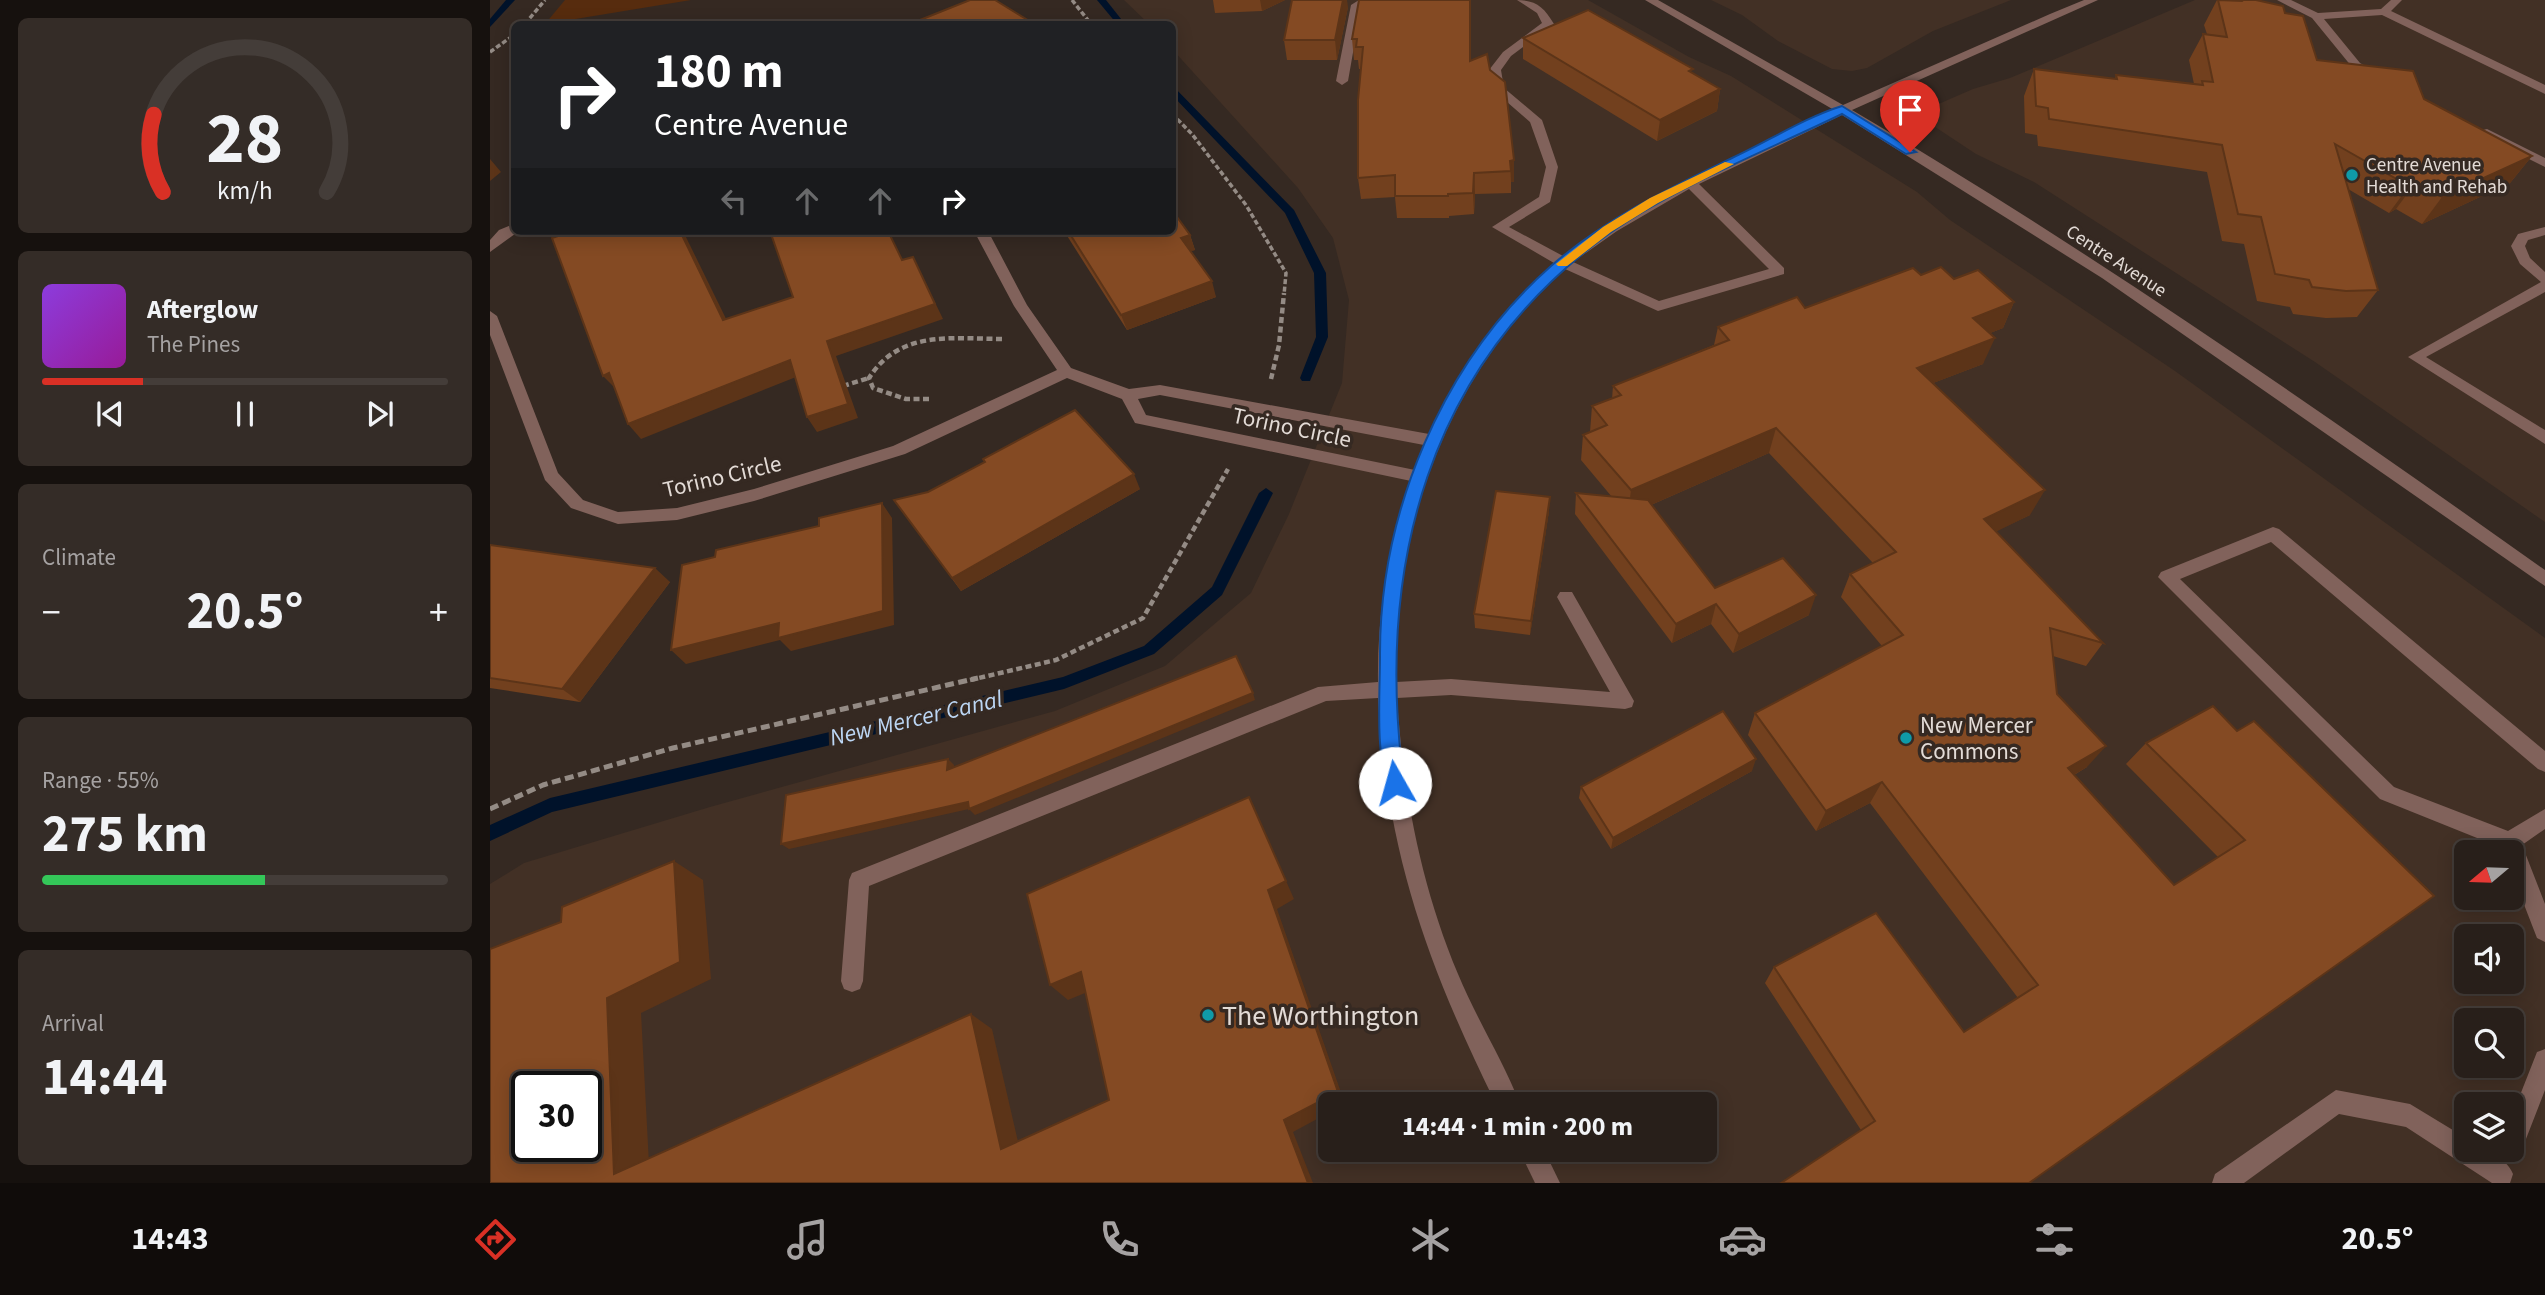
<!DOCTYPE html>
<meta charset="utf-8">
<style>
body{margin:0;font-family:"Source Sans 3",sans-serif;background:#342c27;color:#f1f3f6;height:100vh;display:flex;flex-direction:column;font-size:26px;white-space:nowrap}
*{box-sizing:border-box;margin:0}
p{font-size:23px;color:#a5a2a2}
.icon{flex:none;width:38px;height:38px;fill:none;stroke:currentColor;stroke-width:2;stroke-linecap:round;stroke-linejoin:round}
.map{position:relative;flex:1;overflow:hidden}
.panel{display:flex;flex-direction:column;gap:18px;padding:18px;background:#16110e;width:490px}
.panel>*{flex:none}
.hud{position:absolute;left:21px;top:21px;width:665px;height:214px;border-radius:10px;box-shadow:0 4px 18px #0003,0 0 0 2px #443d39;background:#202124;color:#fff;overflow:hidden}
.needle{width:46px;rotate:251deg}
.tools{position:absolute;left:1964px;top:840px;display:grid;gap:14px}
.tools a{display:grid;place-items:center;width:70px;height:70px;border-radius:10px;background:#281f1a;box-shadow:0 4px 18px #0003,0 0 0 2px #443d39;font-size:35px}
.speed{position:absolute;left:21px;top:1071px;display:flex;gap:14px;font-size:35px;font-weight:700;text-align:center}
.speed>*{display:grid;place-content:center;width:91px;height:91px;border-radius:50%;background:#281f1a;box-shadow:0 4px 18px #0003,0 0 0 2px #443d39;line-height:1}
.speed .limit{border:4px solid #111;border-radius:10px;background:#fff;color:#111}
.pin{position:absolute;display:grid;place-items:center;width:60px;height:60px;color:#fff;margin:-72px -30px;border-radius:50% 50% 50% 0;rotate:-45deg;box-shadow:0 0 7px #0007}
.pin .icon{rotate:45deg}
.me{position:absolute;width:77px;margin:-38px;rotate:353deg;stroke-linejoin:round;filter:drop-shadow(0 0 5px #0008)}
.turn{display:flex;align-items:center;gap:24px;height:147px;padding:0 28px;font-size:32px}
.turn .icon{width:91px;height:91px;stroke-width:2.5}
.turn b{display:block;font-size:49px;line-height:60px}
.lanes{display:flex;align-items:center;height:66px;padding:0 28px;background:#0003;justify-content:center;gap:35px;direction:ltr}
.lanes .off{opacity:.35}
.big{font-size:52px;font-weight:700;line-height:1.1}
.panel .widget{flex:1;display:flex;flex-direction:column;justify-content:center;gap:10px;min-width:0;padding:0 24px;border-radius:10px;background:#342c27}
.panel .dial{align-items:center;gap:0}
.dial svg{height:182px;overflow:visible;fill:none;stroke:#443d39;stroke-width:7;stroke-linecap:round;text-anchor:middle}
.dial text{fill:#f1f3f6;stroke:none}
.song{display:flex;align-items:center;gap:21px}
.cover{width:84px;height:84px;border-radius:10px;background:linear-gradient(135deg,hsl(270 70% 55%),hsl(300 70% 35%))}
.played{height:7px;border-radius:4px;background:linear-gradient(90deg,#d93025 25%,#443d39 25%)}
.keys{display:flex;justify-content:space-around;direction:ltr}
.heat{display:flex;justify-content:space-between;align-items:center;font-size:38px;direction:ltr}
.charge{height:10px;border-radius:5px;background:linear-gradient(90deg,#34c759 55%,#443d39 0)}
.trip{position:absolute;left:828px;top:1092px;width:399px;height:70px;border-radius:10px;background:#281f1a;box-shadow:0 4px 18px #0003,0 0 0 2px #443d39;font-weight:700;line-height:70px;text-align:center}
.tabs{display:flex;height:112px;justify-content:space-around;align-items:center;background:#100c0a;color:#a5a2a2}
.tabs .icon{width:49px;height:49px}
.tabs .active{color:#d93025}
.tabs b{font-size:32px;color:#f1f3f6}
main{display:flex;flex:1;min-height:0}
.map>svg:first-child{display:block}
</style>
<main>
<section class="panel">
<div class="widget dial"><svg viewBox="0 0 100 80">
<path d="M14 69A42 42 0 1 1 86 69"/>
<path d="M14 69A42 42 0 0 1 10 35" stroke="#d93025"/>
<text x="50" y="56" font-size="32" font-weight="700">28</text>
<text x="50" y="72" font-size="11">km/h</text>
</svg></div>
<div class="widget">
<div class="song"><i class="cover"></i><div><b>Afterglow</b><p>The Pines</p></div></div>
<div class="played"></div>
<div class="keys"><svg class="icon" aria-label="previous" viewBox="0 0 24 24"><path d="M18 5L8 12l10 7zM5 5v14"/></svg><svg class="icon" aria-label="pause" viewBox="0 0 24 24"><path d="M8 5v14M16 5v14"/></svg><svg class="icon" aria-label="next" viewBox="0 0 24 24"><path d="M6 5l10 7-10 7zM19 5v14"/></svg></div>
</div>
<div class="widget"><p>Climate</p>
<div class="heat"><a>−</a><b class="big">20.5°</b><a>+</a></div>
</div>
<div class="widget"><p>Range · 55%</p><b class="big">275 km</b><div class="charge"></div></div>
<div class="widget"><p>Arrival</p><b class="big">14:44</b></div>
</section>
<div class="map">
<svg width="2055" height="1183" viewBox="0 0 2055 1183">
<rect width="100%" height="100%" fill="#352922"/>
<g fill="#423025" fill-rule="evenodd">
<path d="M634 0H1098L1199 57 1241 76 1427 192 1460 220 1685 371 2055 638V1183H0V884L34 863 220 807 565 711 675 666 761 593 799 514 852 383 859 300 843 238 808 188 683 50 682 24H659ZM1976 852H2021V898H1976ZM1976 936H2021V982H1976ZM1976 1020H2021V1066H1976ZM37 1087H96V1146H37ZM840 1104H1214V1150H840ZM1976 1104H2021V1150H1976Z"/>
<path d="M1221 0H1521L1443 31 1377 68 1362 71 1342 69 1288 41 1252 15Z"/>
<path d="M1705 0H2055V522L1825 362 1544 182 1486 154 1433 119 1437 109 1483 89 1520 78Z"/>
</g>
<path fill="#572c0e" d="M75 0H201L55 24Z"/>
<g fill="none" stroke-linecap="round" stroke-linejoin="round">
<g fill="#00122a" fill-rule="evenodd">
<path d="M16 0H25L0 27V19Z"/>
<path d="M607 0H616L635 24H627Z"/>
<path d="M682 85 804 210 836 273 838 337 820 381H812L810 378 826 337 824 273 795 213 682 95Z"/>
<path d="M776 488 783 493 732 595 664 654 574 689 62 812 0 841V825L60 798 573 677 654 646 722 587 769 493Z"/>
</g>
<g stroke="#948b85" stroke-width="3.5" stroke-dasharray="5 2.5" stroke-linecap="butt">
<path d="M582 0 601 24"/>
<path d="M35 24 55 0"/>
<path d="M0 52 24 35"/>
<path d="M682 114 702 134 756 205 796 273 794 295"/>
</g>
<g stroke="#948b85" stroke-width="4.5" stroke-dasharray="6 3.5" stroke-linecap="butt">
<path d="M781 379 789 345 794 293"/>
<path d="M353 386 379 378"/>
<path d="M439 399H416L383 388 379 378C410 329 463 339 514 339"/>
<path d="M480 680 566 660 653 618 738 469"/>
</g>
<path stroke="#948b85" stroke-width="5" stroke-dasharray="9 4.5" stroke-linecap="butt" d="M0 809 53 785 183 748 488 678"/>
<g fill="#81625b" fill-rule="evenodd">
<path d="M869 0H884L871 7 858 81 852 85 846 81 861 5Z"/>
<path d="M1027 0C1046 0 1054 7 1064 24L1021 56 1011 70 1014 88 1052 120 1068 167 1060 202 1019 227 1073 256C1155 195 1251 153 1344 110L1155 0H1168L1353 105 1560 14 1594 0H1608L1362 110C1601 251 1829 410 2055 570V586L1612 278 1352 115 1209 184 1294 268V274L1168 311 1075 269C958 373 903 527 906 682L961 679 1120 692 1067 597 1070 592H1082L1144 701 1142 707 1135 709 961 695 907 698C913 792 931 886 968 974 986 1018 1013 1060 1030 1104H1006C938 966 897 854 888 698L836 701 379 886 373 981 370 989 362 992 354 989 351 981 359 880 362 873 828 687 888 682C887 615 898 545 921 481L645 423 632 399 577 378 415 454 264 501 187 520 128 524 81 508 55 480 0 335V311L7 316 68 473 93 500 128 512 187 508 264 489 403 446 567 370 524 306 484 231H498L537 305 581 368 639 389 670 385 939 434C969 367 1009 313 1064 263L1002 227 1049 197 1056 167 1040 122 1002 89 999 70 1013 52 1052 23 1047 13ZM1199 189 1279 269 1169 301 1083 262 1127 231ZM670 395 934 445 925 470 656 415 648 399Z"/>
<path d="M1787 0H1801L1828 13 1891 9 1901 0H1912L1901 11 2055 85V94L1892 15 1834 19 1870 63 1891 75 1881 77 1862 67 1822 18Z"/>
<path d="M1997 129 2055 158V167L1993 136V130Z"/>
<path d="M24 224V231H29L0 252V240L9 230Z"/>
<path d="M2055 227V235L2038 240 2035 246 2040 258 2055 272V292L1936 357 2055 430V444L1918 357 2051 282 2030 264 2021 246 2028 234Z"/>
<path d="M1783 527 1789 529 2055 751V772L2048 769 1781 542 1690 579 1904 787 2018 831 2055 809V829L2032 845 2055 904V942L2047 938 2021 871V852H2014L2012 848 1890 799 1668 577 1671 572Z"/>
<path d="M2055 1049V1090L2029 1157 2021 1161 2013 1157 2009 1150H2021V1118L2047 1052Z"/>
<path d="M1846 1090 1920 1104 1976 1138V1150C1994 1150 2015 1155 2023 1174L2020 1183H2002L1916 1127 1849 1114 1754 1183H1722L1725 1174Z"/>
<path d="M1029 1150H1054L1070 1183H1045Z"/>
</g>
</g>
<g fill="#72401e">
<path d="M723 0H795L772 11 725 13Z"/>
<path d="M1727 0H1766L1795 13 1827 60 1934 99 2042 156 2020 183 1932 224 1906 209 1899 213 1858 189 1888 290 1867 317 1836 318 1803 314 1800 307 1767 301 1754 244 1732 241 1717 172 1548 146 1547 135 1535 133 1534 96 1544 69 1625 79 1626 75 1704 84 1699 60 1713 34H1717L1714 25Z"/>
<path d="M858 7 847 60H797L794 40Z"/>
<path d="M981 21 980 61 1000 70 1024 160V182H1021V193L985 194 984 214 959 216V218H907L905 197 871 199 868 178 871 69H869L868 60H864L862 39Z"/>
<path d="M1033 38 1203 73 1230 89 1227 111 1167 141 1033 59Z"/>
<path d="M574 231H682L700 235 705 250 700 251 726 297 637 330Z"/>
<path d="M1431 275 1464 279 1524 302 1513 328 1500 333 1493 364 1443 383 1540 515 1506 531 1613 643 1596 666 1563 656 1567 694 1597 767 1584 775 1684 885 1728 857 1636 764 1656 743 1747 731 1944 896 1371 1130 1275 983 1284 967 1474 1032 1528 998 1380 803 1326 831 1258 735 1265 713 1392 646 1351 597 1360 574 1383 563 1279 453 1161 505 1225 588 1319 615 1243 653 1221 624 1182 643 1085 514 1086 493 1122 497 1091 460 1093 435 1100 432 1102 406 1122 399 1123 386 1224 345 1228 327 1315 308Z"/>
<path d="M650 489 471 591 404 500Z"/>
<path d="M1059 511 1040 635 985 628 984 614Z"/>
<path d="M0 545 180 582 90 702 0 688Z"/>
<path d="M1262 771 1121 849 1089 798 1091 787Z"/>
</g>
<g fill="#5c3418">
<path d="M770 0H795L772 11Z"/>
<path d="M853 0H857L858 7 847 60 845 40Z"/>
<path d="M980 0 981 21 980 83Z"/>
<path d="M1230 89 1227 111 1167 141 1170 120Z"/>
<path d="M2042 156 2020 183 1932 224 1952 197Z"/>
<path d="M0 159 11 172 0 181Z"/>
<path d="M1024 160V182H1021L1020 161Z"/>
<path d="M984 173 985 194 984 214 983 193Z"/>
<path d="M1926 182 1906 209 1899 213 1919 186Z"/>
<path d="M190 231H193L244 335 233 320Z"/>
<path d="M700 235 705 250 695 253 691 238Z"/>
<path d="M423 257 453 319 346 356 368 418 327 432 317 417 337 341Z"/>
<path d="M722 281 726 297 637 330 631 315Z"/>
<path d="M1524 302 1513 328 1473 344 1483 318Z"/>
<path d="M1505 338 1493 364 1417 393 1427 368Z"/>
<path d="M300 360 311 375 151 439 138 424Z"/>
<path d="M119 373 127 390 113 376Z"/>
<path d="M1286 428 1279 453 1138 515 1141 490Z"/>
<path d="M644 474 650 489 471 591 462 578Z"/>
<path d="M1555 490 1540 515 1481 544 1494 519Z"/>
<path d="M1060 497 1059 511 1040 635 1041 621Z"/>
<path d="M392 503 402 518 404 625 301 651 290 640 196 664 181 650Z"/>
<path d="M165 568 180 582 90 702 72 689Z"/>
<path d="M1326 595 1319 615 1243 653 1249 634Z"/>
<path d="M1226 604 1221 624 1182 643 1186 624Z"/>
<path d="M763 693 765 700 485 815 479 809 299 849 291 844Z"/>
<path d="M1616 746 1597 767 1560 789 1578 768Z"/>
<path d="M458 759 464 765 463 776 457 770Z"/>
<path d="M1266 759 1262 771 1121 849 1123 838Z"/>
<path d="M1392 782 1380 803 1326 831 1336 811Z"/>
<path d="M759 797 804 899 787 909 855 1104H840V1112L803 1132 823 1183H818L794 1120 778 890Z"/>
<path d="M184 861 213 880 221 979 151 1013 160 1183 124 1174 117 998Z"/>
<path d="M591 972 607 988 578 1000 560 985Z"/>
<path d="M481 1014 502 1029 532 1159 511 1149Z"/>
</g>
<g fill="#844a23" stroke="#5c3418" stroke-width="2" fill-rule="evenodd">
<path d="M480 0H505L544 24H420Z"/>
<path d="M802 0H853L845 40H794Z"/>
<path d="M869 0H980V61L997 54 1000 70 1015 82 1024 160 1020 161 1021 171 984 173 983 193 958 194V196H905V175L868 178V100L873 47H866L867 39H862Z"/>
<path d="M1728 0 1751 1 1750 0H1766L1793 6 1795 13 1813 16 1827 60 1923 71 1934 99 2042 156 1952 197 1926 182 1919 186 1845 144 1888 290 1856 291 1822 287 1819 280 1785 274 1771 217 1748 214 1732 145 1559 119 1558 108 1546 106 1544 69 1627 79 1626 75 1713 85 1712 81 1723 82 1713 34 1737 37Z"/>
<path d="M1098 10 1203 69 1199 71 1230 89 1170 120 1033 38Z"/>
<path d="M682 210 700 235 691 238 722 281 631 315 578 231H682Z"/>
<path d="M83 231H190L233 320 303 297 280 231H398L412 260 423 257 445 304 337 341 358 404 317 417 300 360 138 424 119 373 113 376 62 238Z"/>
<path d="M1451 267 1464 279 1488 270 1524 302 1483 318 1505 338 1427 368 1555 490 1494 519 1613 643 1560 628 1567 694 1616 746 1578 768 1684 885 1755 840 1656 743 1723 706 1747 731 1764 721 1944 896 1539 1183H1291L1385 1121 1284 967 1386 913 1474 1032 1548 985 1392 782 1336 811 1265 713 1413 635 1360 574 1406 552 1286 428 1141 490 1093 435 1117 425 1102 406 1131 395 1123 386 1239 340 1228 327 1307 297 1315 308 1423 268 1431 275Z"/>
<path d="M585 410 644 474 462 578 404 500 438 492 495 462 493 459Z"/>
<path d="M1006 491 1060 497 1041 621 984 614Z"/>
<path d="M1086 493 1158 500 1225 588 1293 558 1326 595 1249 634 1226 604 1186 624Z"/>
<path d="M392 503 393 611 288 638 289 623 181 650 192 565 225 557 226 550 329 526V518Z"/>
<path d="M0 545 165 568 72 689 0 678Z"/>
<path d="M746 656 763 693 479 809 478 802 291 844 296 795 458 759 457 770Z"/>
<path d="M1233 711 1266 759 1123 838 1091 787Z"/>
<path d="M759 797 796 881 778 890 848 1092 794 1120 818 1183H0V949L71 922 72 907 184 861 190 962 117 998 124 1174 481 1014 511 1149 619 1100 591 972 560 985 537 894ZM37 1087H96V1146H37Z"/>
</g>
<path fill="#1a73e8" stroke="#114b97" stroke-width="2" d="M1352 106 1426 152 1416 154 1352 114C1278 150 1187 186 1120 233 937 364 885 568 914 783L911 789 905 791 899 789C885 758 890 692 890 657 889 514 952 362 1061 266 1115 219 1178 189 1242 158 1277 142 1316 117 1352 106Z"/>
<path fill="#f59e0b" d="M1235 162 1244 164 1168 203 1121 232 1077 266H1068L1066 264 1113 227 1160 198Z"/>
<g fill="#0f9aa8" stroke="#352922" stroke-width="2.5">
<circle cx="1862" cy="175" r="7"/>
<circle cx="1416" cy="738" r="7"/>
<circle cx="718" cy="1015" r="7"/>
</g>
<g text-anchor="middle" stroke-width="7" stroke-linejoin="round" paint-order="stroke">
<g font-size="19" fill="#e3dbd6" stroke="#352922" text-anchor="start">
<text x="1876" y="171">Centre Avenue<tspan x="1876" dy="22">Health and Rehab</tspan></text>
</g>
<g font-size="19" fill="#e3dbd6" stroke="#352922">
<text transform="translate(1627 260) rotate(33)" y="7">Centre Avenue</text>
</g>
<g font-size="23" fill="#e3dbd6" stroke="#352922">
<text transform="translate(802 427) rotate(12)" y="8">Torino Circle</text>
<text transform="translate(232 476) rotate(-13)" y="8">Torino Circle</text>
</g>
<g font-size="23" fill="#e3dbd6" stroke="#352922" text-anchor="start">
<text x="1430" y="733">New Mercer<tspan x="1430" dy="26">Commons</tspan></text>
</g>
<g font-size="24" font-style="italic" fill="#bcd6f4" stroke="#352922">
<text transform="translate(426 718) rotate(-13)" y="8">New Mercer Canal</text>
</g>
<g font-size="28" fill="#e3dbd6" stroke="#352922" text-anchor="start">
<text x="732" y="1025">The Worthington</text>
</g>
</g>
</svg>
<div class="tools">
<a><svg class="needle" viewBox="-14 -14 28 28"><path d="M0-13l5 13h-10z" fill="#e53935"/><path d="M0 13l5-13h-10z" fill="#a5a2a2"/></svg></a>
<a><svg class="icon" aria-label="sound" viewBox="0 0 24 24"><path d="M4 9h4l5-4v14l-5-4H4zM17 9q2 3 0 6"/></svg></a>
<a><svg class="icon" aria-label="search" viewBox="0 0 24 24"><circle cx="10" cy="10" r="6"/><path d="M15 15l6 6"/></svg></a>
<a><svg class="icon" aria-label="layers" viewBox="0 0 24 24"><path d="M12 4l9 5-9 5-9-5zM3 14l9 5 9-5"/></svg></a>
</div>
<div class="speed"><div class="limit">30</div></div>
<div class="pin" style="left:1420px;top:152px;background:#d93025"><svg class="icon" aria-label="arrive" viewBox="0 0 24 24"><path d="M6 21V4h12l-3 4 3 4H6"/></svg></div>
<svg class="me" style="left:905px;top:783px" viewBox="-20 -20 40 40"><circle r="19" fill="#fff"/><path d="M0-13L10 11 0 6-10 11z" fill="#1a73e8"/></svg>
<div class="trip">14:44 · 1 min · 200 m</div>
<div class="hud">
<div class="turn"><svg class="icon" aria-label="right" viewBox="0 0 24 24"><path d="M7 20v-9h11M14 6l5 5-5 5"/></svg><div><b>180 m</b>Centre Avenue</div></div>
<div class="lanes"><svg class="icon off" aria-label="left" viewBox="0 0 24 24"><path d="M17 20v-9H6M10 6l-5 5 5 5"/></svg><svg class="icon off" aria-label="ahead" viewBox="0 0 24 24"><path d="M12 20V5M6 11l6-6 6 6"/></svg><svg class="icon off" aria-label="ahead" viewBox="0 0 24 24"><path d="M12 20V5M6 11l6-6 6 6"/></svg><svg class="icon" aria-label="right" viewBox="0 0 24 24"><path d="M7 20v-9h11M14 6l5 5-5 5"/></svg></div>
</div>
</div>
</main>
<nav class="tabs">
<b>14:43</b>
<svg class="icon active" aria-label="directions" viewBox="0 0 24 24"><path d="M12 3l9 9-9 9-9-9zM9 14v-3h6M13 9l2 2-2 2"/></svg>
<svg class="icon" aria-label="music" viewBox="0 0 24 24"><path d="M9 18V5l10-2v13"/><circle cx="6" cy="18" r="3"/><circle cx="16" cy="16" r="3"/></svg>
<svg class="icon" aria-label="phone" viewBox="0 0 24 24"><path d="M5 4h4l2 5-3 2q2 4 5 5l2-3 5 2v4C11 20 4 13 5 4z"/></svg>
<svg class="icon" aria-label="climate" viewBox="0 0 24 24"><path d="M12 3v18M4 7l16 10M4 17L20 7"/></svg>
<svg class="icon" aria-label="car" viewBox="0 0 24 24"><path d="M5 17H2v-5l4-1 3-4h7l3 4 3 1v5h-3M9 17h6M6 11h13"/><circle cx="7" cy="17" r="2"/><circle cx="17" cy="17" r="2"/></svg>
<svg class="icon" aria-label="filters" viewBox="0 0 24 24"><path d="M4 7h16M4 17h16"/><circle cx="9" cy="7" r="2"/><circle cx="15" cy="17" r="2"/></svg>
<b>20.5°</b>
</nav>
